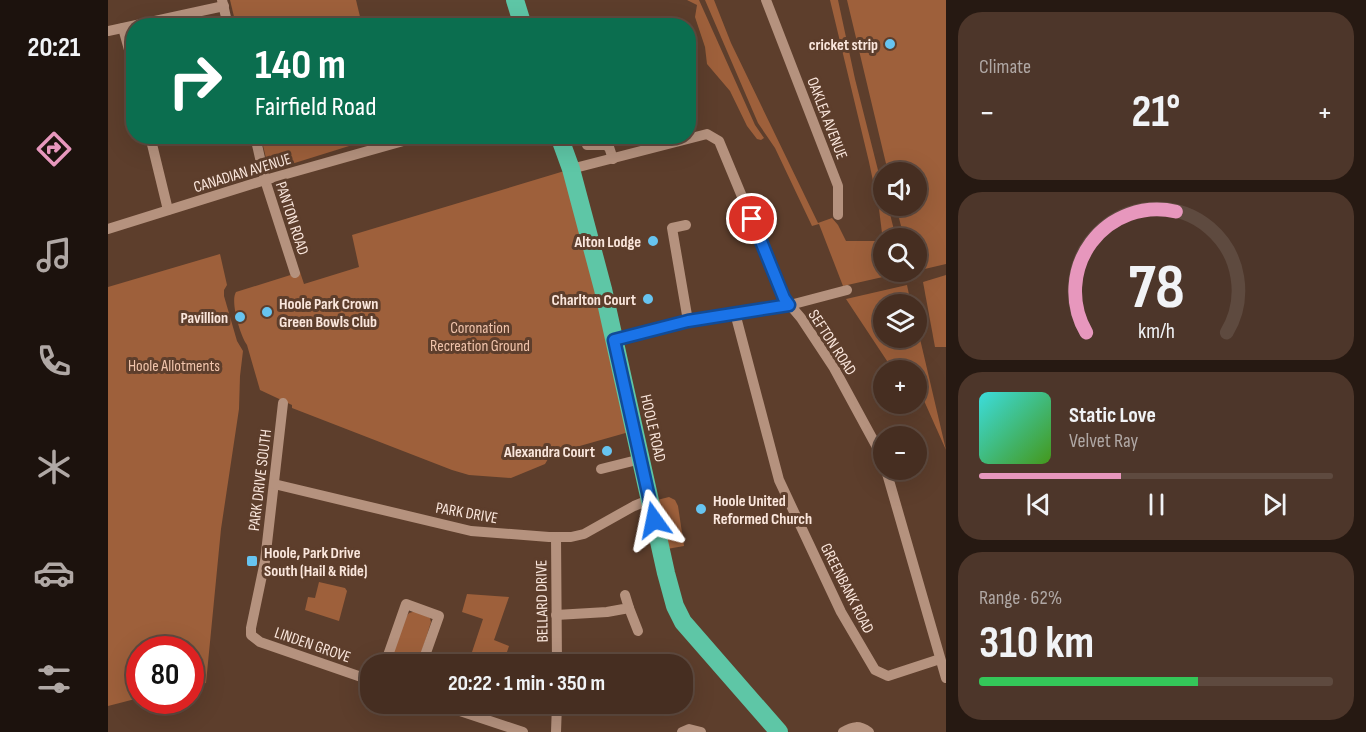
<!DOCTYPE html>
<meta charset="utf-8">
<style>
body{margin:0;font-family:"Sofia Sans Condensed",sans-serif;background:#4d362a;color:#f1f3f6;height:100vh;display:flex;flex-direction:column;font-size:22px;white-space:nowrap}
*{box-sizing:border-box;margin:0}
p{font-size:20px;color:#b0a8a5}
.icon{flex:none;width:33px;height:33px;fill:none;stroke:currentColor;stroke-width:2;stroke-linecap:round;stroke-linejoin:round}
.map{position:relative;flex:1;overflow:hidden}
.details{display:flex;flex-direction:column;gap:12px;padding:12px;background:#261912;width:420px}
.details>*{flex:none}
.guide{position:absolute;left:18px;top:18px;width:570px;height:126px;border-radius:24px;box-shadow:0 6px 24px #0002,0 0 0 2px #5e4a3f;background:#0b6e4f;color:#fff;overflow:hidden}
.controls{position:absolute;left:765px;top:162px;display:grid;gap:12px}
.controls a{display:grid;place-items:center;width:54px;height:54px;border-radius:50%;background:#462e21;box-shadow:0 6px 24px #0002,0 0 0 2px #5e4a3f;font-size:30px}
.speed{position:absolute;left:18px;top:636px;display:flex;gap:12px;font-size:30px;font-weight:700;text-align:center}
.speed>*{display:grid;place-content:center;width:78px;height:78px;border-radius:50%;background:#462e21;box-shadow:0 6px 24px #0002,0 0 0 2px #5e4a3f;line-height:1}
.speed .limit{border:9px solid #d22;background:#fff;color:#111}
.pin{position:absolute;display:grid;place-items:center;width:51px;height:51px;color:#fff;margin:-26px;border:3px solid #fff;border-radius:50%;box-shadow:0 2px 6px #0007}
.me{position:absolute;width:66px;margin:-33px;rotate:348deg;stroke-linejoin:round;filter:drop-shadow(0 0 4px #0008)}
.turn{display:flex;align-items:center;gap:21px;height:126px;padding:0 30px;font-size:27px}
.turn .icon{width:78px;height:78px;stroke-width:2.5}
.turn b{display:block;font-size:42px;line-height:51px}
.big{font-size:45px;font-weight:700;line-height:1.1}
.details .widget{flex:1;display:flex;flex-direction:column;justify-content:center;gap:9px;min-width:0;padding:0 21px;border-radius:24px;background:#4d362a}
.details .dial{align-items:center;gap:0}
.dial svg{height:156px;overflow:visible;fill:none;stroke:#5e4a3f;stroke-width:7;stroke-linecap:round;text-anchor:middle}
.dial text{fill:#f1f3f6;stroke:none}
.song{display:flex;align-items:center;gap:18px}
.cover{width:72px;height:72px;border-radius:9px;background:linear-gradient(135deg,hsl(180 70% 55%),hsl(100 70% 35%))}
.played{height:6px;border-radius:3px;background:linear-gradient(90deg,#e797bd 40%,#5e4a3f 40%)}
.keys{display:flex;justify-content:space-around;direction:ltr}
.heat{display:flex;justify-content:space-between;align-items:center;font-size:33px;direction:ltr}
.charge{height:9px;border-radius:4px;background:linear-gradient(90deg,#34c759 62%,#5e4a3f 0)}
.trip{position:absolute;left:252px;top:654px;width:333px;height:60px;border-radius:24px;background:#462e21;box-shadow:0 6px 24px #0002,0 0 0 2px #5e4a3f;font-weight:700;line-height:60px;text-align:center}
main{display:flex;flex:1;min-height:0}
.dock{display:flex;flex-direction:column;width:108px;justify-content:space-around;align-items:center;background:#1c120d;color:#b0a8a5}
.dock .icon{width:42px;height:42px}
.dock .selected{color:#e797bd}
.dock b{font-size:27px;color:#f1f3f6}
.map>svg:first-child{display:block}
</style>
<main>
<nav class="dock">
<b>20:21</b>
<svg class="icon selected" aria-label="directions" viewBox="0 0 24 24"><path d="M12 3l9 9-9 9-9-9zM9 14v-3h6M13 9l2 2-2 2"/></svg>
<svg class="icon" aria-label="music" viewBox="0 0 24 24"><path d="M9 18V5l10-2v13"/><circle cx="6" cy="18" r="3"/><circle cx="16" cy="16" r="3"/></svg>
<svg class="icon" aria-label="phone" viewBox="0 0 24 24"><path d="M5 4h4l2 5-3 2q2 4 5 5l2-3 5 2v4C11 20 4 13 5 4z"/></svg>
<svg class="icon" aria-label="climate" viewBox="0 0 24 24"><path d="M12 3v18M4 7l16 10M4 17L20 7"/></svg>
<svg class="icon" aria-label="car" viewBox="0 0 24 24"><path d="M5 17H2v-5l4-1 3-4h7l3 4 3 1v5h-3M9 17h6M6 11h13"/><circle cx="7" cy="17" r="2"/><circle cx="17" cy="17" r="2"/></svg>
<svg class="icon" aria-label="filters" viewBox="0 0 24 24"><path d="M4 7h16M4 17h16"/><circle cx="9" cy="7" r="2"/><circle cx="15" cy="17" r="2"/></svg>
</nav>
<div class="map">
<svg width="838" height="732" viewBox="0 0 838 732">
<rect width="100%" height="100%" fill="#5d3e2c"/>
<g fill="#9e603b">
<path d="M122 0H248L254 25H128Z"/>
<path d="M579 0H591L647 125 656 138 653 140 649 139 639 126 622 91 599 64 597 47 587 17 589 5Z"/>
<path d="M597 0H606L623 43 710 223 724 218 730 225 738 241H775L771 209 761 162 722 0H730L747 79 775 190 776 206H780L788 238H776V272H797L735 286 711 224 704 226 667 148 650 123Z"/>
<path d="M739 0H838V264L808 271V238H796L788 206H808V172H780Z"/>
<path d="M153 137V136L270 137 161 171Z"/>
<path d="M463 169 521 432 440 455V459L437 464 403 478 361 475 344 470 184 408V405L152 390 139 345C132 335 122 301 128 292L192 272 196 284 251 267 244 235Z"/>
<path d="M112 254 119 285 116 290V296L129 341 135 351 132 376 131 409 113 529 98 683 83 686 82 650H32L31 698 0 706V287Z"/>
<path d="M838 275V347H827L815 282Z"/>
<path d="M799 285 803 304H776V338H808L809 326 838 450 809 385 808 370H785L738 299Z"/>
<path d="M561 497 567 500 570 506 576 546 559 549 549 500Z"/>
<path d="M211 582 237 588 239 591 231 621 197 610 200 597 207 598Z"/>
<path d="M359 594 401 597 386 640 401 646 395 664H360L375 619 354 612Z"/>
<path d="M308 611 322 618 323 622 310 664H281L298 617 301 613Z"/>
</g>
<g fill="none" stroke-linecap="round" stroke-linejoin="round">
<g stroke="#b5927e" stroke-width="10">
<path d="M114 0 120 26"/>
<path d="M658 0 730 186V215"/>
<path d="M539 26 546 24"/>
<path d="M15 28 26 68"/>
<path d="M0 31 116 6"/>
<path d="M42 136 60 210"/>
<path d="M147 136 157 180 187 273"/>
<path d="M476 136 479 145H497L501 147 505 159"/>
<path d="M463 169 599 134 611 141 676 298 693 318 726 368 776 460"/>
<path d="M578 225 564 228 580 321"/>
<path d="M0 229 157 180 313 136"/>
<path d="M627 313 671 480 733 612 767 670 780 676 832 659"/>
<path d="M506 340 580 321 682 305 739 290"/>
<path d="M175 403 157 561 143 628V635L152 642 262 680"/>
<path d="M493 469 533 459"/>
<path d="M778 470 838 678"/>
<path d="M166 484 363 531 441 537H463L476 534 526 506 541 500"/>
<path d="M448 537 449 664"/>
<path d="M521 608 530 631"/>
<path d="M448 615 499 612 521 608 517 595"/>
<path d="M277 664 298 604 331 616 314 664"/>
<path d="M331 704 415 732"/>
<path d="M448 732 449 704"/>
<path d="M574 732 581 729 593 732"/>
<path d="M735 732C745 726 751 725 761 732"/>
</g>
<g stroke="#5ec6a6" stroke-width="18">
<path d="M407 0 415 26"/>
<path d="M451 136 463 169 495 289 558 573 567 606 575 622 671 732"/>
</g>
</g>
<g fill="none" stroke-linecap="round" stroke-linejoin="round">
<g stroke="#114b97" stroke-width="15">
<path id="route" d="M546 520 506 340 580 321 681 305 676 298 644 219"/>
</g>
<use href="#route" stroke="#1a73e8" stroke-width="10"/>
</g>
<g fill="#67c4f0" stroke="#5d3e2c" stroke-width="2">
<circle cx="782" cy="44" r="6"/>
<circle cx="545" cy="241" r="6"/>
<circle cx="540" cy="299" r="6"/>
<circle cx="159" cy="312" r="6"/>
<circle cx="132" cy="317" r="6"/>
<circle cx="499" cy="451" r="6"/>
<circle cx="593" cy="509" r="6"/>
<rect x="138" y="555" width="12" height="12" rx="3"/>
</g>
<g text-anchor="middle" stroke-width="6" stroke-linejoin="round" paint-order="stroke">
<g font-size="16" font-weight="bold" fill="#fae6dc" stroke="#5d3e2c" text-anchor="end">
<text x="770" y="50">cricket strip</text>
<text x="533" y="247">Alton Lodge</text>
<text x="528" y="305">Charlton Court</text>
<text x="171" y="309" text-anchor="start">Hoole Park Crown<tspan x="171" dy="18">Green Bowls Club</tspan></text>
<text x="120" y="323">Pavillion</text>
<text x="487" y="457">Alexandra Court</text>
<text x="605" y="506" text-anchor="start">Hoole United<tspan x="605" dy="18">Reformed Church</tspan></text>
<text x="156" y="558" text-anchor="start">Hoole, Park Drive<tspan x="156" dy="18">South (Hail &amp; Ride)</tspan></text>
</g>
<g font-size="16" fill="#fae6dc" stroke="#5d3e2c">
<text transform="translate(720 118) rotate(69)" y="6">OAKLEA AVENUE</text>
<text transform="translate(134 172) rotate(-17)" y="6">CANADIAN AVENUE</text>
<text transform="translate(185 218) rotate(72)" y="6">PANTON ROAD</text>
<text transform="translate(725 342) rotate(57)" y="6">SEFTON ROAD</text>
<text transform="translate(546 428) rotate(77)" y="6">HOOLE ROAD</text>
<text transform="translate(151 480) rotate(-83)" y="6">PARK DRIVE SOUTH</text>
<text transform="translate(359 512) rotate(10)" y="6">PARK DRIVE</text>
<text transform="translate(740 588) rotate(63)" y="6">GREENBANK ROAD</text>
<text transform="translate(433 601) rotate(-91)" y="6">BELLARD DRIVE</text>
<text transform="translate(205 644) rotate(19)" y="6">LINDEN GROVE</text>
</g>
<g font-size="16" fill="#f1c4ac" stroke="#5d3e2c">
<text x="372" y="333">Coronation<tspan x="372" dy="18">Recreation Ground</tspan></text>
<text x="66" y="371">Hoole Allotments</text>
</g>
</g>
</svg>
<div class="controls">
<a><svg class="icon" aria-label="sound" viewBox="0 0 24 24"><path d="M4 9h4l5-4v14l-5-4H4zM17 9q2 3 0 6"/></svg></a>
<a><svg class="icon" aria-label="search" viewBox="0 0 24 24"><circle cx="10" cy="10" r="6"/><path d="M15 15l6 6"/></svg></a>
<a><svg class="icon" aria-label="layers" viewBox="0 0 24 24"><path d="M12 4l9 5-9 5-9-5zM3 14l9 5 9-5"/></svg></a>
<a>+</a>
<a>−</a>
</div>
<div class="speed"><div class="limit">80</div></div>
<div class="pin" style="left:644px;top:219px;background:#d93025"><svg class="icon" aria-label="arrive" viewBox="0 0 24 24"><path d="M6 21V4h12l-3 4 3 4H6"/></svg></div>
<svg class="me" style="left:546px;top:520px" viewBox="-20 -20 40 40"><path d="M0-17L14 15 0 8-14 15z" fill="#1a73e8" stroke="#fff" stroke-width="4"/></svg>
<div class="trip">20:22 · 1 min · 350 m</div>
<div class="guide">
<div class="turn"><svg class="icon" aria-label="right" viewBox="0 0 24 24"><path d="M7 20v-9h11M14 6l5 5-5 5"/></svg><div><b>140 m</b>Fairfield Road</div></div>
</div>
</div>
<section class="details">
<div class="widget"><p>Climate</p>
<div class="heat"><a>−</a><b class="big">21°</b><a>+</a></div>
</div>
<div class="widget dial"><svg viewBox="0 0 100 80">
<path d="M14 69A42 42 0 1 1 86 69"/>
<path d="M14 69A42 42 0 0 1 60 7" stroke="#e797bd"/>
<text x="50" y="56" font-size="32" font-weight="700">78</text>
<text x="50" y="72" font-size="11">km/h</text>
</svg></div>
<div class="widget">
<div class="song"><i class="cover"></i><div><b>Static Love</b><p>Velvet Ray</p></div></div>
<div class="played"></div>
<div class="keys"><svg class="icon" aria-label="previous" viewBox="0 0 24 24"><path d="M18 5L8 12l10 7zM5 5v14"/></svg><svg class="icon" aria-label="pause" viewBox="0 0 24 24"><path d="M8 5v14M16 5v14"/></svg><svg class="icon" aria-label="next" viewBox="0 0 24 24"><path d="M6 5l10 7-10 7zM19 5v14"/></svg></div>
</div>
<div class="widget"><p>Range · 62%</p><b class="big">310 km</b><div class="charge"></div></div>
</section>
</main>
